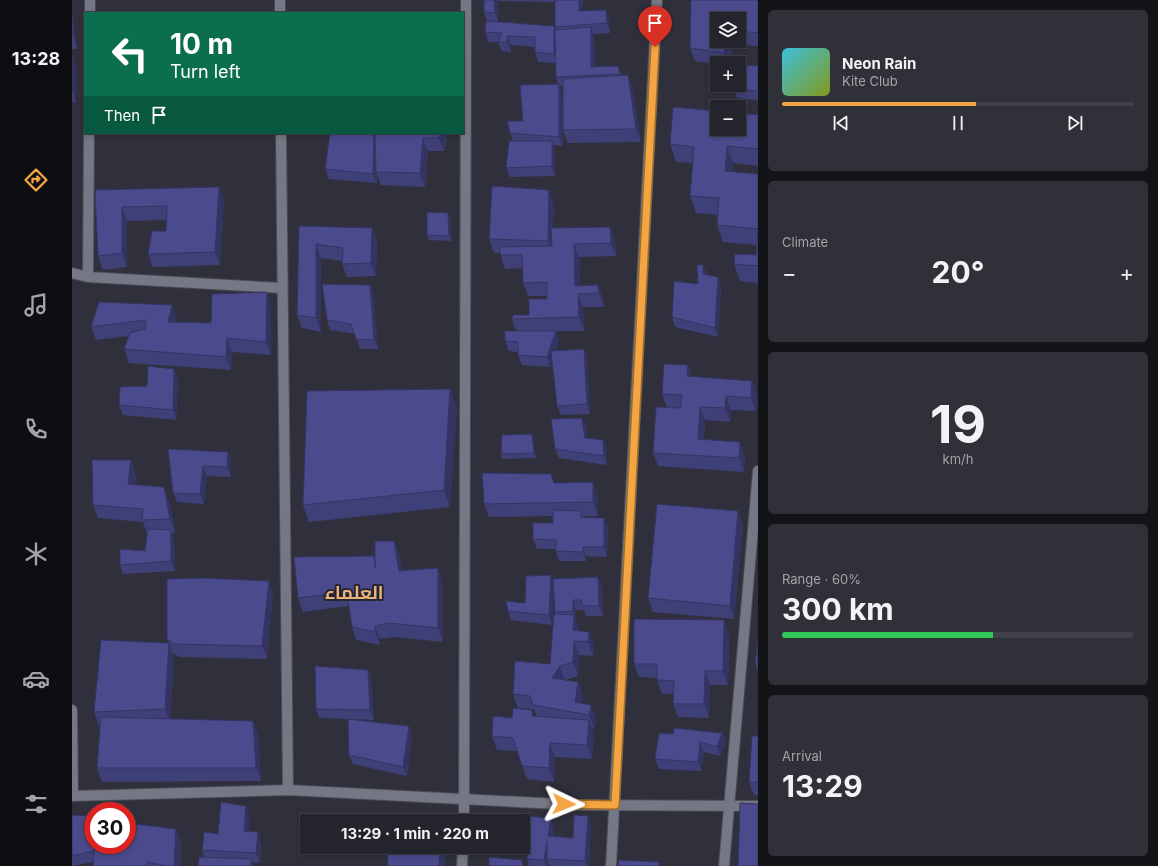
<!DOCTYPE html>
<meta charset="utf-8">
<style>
body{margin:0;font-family:Inter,Cairo,sans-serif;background:#2f3038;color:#f1f3f6;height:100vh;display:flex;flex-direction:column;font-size:15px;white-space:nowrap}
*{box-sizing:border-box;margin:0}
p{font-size:13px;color:#a3a4a9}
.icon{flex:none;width:22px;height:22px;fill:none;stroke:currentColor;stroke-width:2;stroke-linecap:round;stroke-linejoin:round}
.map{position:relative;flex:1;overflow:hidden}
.drawer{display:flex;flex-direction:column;gap:10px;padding:10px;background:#131418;width:400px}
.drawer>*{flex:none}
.guide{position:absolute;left:12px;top:12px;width:380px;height:122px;border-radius:0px;box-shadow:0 2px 6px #0003,0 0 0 1px #404148;background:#0b6e4f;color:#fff;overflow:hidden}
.fabs{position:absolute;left:638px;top:12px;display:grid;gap:8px}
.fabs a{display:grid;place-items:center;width:36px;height:36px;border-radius:0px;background:#23242c;box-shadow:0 2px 6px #0003,0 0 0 1px #404148;font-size:20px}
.speed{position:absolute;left:12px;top:802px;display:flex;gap:8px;font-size:20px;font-weight:700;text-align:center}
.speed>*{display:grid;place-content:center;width:52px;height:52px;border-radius:50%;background:#23242c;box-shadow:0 2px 6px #0003,0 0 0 1px #404148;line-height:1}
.speed .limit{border:6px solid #d22;background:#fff;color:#111}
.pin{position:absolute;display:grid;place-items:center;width:34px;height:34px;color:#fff;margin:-41px -17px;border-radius:50% 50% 50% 0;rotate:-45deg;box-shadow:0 0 4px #0007}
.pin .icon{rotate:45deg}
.me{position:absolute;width:44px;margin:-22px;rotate:92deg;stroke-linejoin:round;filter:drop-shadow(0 0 3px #0008)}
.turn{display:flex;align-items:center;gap:14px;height:84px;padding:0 20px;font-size:18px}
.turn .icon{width:52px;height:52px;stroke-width:2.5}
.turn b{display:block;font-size:28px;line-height:34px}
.then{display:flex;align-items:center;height:38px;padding:0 20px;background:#0003;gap:8px;font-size:15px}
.big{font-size:30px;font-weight:700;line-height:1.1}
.drawer .widget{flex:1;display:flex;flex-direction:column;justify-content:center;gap:6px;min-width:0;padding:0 14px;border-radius:6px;background:#2f3038}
.drawer .dial{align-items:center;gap:0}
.dial b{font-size:52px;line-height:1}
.song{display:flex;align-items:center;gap:12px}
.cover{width:48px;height:48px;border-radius:6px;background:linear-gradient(135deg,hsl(190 70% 55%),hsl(70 70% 35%))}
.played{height:4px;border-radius:2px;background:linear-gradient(90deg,#f3a443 55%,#404148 55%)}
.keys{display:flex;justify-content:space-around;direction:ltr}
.heat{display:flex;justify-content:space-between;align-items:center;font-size:22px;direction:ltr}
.charge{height:6px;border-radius:3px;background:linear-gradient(90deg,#34c759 60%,#404148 0)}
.trip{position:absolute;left:228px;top:814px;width:230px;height:40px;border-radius:0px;background:#23242c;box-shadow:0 2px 6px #0003,0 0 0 1px #404148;font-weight:700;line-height:40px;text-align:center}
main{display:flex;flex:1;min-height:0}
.tab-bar{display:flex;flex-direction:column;width:72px;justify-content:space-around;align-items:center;background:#0e0e12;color:#a3a4a9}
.tab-bar .icon{width:28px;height:28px}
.tab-bar .active{color:#f3a443}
.tab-bar b{font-size:18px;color:#f1f3f6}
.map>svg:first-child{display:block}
</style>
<main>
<nav class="tab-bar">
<b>13:28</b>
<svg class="icon active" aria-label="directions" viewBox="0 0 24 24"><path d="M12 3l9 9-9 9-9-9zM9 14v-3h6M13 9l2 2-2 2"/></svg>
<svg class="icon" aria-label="music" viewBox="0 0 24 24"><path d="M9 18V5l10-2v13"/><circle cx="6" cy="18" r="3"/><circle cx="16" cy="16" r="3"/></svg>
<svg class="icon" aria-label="phone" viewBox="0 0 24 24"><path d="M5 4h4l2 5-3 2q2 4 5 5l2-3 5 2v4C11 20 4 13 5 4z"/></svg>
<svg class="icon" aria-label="climate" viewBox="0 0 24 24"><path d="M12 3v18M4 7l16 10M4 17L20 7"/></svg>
<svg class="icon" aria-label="car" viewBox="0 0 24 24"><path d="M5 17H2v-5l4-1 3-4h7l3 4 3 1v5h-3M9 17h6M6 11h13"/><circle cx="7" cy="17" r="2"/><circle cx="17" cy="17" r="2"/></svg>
<svg class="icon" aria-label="filters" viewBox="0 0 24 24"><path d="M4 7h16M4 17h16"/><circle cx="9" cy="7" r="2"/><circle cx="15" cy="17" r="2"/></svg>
</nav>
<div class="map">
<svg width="686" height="866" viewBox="0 0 686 866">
<rect width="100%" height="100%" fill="#2f303b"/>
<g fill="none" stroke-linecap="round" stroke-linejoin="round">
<g stroke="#4b4c55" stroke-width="12">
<g id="minor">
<path d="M208 0V13"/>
<path d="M18 13V0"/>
<path d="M209 133 216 790"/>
<path d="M0 273 16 277 210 288"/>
<path d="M16 277 17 133"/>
<path d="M0 710 1 796"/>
<path d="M0 796 216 790 506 805 686 806"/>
<path d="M392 821 394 0"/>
<path d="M390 866 391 847"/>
<path d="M539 866 585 0"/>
<path d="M652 866 686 471"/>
</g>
</g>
<use href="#minor" stroke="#757784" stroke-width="10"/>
</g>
<g fill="#404079" fill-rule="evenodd">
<path d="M412 0H482V2L426 1V22L483 30H484L483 27 510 11 534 10 537 19 538 33 521 34 522 36 523 67 546 66 550 76 556 75 561 89 569 142 496 143 491 130V86H487L490 94 491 146 481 145 483 150V176L438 177 434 168 441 141 438 133 486 84 484 77V63L466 62 463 52V47L439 45V52L430 51 426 42H416L413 32 415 21 412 12Z"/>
<path d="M686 0V46L662 44 658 63H645V64L623 61 618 48ZM667 19V41H645Z"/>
<path d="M0 14 1 17 5 49H0Z"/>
<path d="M0 55 4 66V103L0 102Z"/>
<path d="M686 66V100L665 98 662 89Z"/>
<path d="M686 115V166L661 163 660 172 686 174V283L668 281 662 264 684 255V245L651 242 645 225 646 215 624 213 618 196 621 163 604 162 598 144Z"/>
<path d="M258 133H373L375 140 372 151H356L353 187 309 185 305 174V183L257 179 253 169Z"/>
<path d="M147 187 152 201 148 265 81 267 76 254 94 231V220L55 221V267L31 270 26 256 23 190Z"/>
<path d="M482 204 481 228 543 240 544 256 507 257 508 286 526 285 531 299 532 307H511L512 331H484L487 341 484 350 515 358 518 414 489 415 485 406 480 361 478 367 450 365 446 355V352L437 351 433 341 444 331 440 319 457 315 475 299V296H456L451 283V268L433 269 428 253H422L417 239Z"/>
<path d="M378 218 379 241 357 240 355 235Z"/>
<path d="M227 226 300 228 305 241 304 276 275 277 270 264V261L249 258V332L230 328 225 315Z"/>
<path d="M631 265 635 275 646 277 649 287 646 337 603 327 600 317 626 284Z"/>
<path d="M298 285 301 295 306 349H288L283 334 258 330 255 320Z"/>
<path d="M100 305 105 319 104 322 139 323 199 306V355L160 352 159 370 57 363 52 349 57 336 24 340 19 327Z"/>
<path d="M620 377 680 381 685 394 684 411 659 410 658 422 633 420 632 439 673 455 672 472 586 466 581 453 595 408 590 394Z"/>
<path d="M106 378 104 420 51 415 47 405Z"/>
<path d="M385 406 378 507 237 522 231 505Z"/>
<path d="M510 418 514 428 515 439 531 440 535 450V465L487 458 483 449Z"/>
<path d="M461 439 464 458 430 459 429 454Z"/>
<path d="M96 449 156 452 159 461V477L135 476 132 504 105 502 101 493Z"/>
<path d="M64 474 63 485 97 501 103 532 100 533 102 539 103 571 51 574 48 565 73 551 76 534H75L71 522 26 518 21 505Z"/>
<path d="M479 474 482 483 526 496V516H510L511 517 536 527 535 557 514 556V561H487L484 551V549H465L461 539 481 523V516L417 517 412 504Z"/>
<path d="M666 511 671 525 662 619 581 612 576 598Z"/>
<path d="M322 541 327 555 330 570 366 568 370 581 371 642 322 637 308 639V645L284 640 280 627 277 606 231 612 226 598 302 556 303 559Z"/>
<path d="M526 577 530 587 531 616H514L512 610H504V621L507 628 506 631 522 645 521 656 507 655 506 676 493 680 511 695 510 704 519 705 524 719 522 728H520L522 734 520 759 483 757 482 782 455 779 445 751 425 750 420 736 440 718 465 716 462 709 446 708 441 694 478 664 483 614V612L482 588 480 625 439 620 436 611 453 603 482 583Z"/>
<path d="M201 594 195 659 107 657 101 653 102 657 98 719 181 721 186 734 189 781 30 782 25 768 28 726H27L22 712 97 643 95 639Z"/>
<path d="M657 634 656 685H638L637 718 606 717 601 704V694H590L585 680V678L567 677 562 664Z"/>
<path d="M686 642V671L683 664Z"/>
<path d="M299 679 302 720 282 719 340 735 335 776 281 764 277 755 276 719 247 718 244 709Z"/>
<path d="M650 733 654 743 648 756 632 752 629 771 587 769 583 759 601 734Z"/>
<path d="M686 736V795H682L677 782Z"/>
<path d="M0 815 40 845V851H45L109 842 108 866H21V862L0 866Z"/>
<path d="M178 816 176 831 189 842 188 863 180 862 182 866H126L132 857 130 850 146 834Z"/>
<path d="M516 816 519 826 517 866H477V864L476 866H457L455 859V854H449L446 847H451V821L479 819 482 828 481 836 501 838Z"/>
</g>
<g fill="#343463">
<path d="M422 0H425L426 1V22L423 13Z"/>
<path d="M507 0H511L510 20 507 11Z"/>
<path d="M534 10 537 19 538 33 535 23Z"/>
<path d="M0 14 1 17 5 49 1 35Z"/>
<path d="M482 26 485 36V63L482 54Z"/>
<path d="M519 27 522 36 523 77 519 67Z"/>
<path d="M435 36 439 45V52L435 42Z"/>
<path d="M655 41H661L662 44 658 63H656L652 53Z"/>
<path d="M0 55 4 66V103L0 90Z"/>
<path d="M556 75 561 89 569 142 564 129Z"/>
<path d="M487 84 490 94 491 146 487 137Z"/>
<path d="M302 133H303L305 183 301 174Z"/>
<path d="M368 133H373L375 140 372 151 367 138Z"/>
<path d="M351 138 356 151 353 187 348 173Z"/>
<path d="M480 141 483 150V176L480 166Z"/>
<path d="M655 146 661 163 659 189 653 171Z"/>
<path d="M147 187 152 201 148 265 143 252Z"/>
<path d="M477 190 482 204 480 255 476 241Z"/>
<path d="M50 207 55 221V267L50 253Z"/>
<path d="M376 213 378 218 379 241 377 236Z"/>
<path d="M538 227 543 240 544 256 539 243Z"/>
<path d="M300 228 305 241 304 276 299 263Z"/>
<path d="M244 244 249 258V332L244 318Z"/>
<path d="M502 244 507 257 508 294H506L511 307 512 331 507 317 503 286Z"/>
<path d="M631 265 635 274 634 284 631 274Z"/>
<path d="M646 277 649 287 646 337 643 328Z"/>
<path d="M298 285 301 295 306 349 302 340Z"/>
<path d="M526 285 531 299 532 307 527 293Z"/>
<path d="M195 292 199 306V355L194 342Z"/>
<path d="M100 305 105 319 101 336 96 322Z"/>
<path d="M484 331 487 341 478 367 475 357Z"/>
<path d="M155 338 160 352 159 370 154 357Z"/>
<path d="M512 349 515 358 518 414 515 404Z"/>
<path d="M616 365 621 379 615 376Z"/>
<path d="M102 369 106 378 104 420 101 410Z"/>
<path d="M680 381 685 394 684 411 679 398Z"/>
<path d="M378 389 385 406 378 507 372 490Z"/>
<path d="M654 396 659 410 658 422 653 408Z"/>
<path d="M628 407 633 420 631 452 626 439Z"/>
<path d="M510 418 514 428 517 448 513 438Z"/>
<path d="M460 434 461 439 464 458 462 453Z"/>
<path d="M531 440 535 450V465L532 456Z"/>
<path d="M668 442 673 455 672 472 667 458Z"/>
<path d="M156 452 159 461V477L155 467Z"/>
<path d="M59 460 64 474 61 498 56 484Z"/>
<path d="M131 466 135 476 132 504 128 494Z"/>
<path d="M521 482 526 496V516L521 502Z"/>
<path d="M92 487 97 501 103 532 98 519Z"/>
<path d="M666 511 671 525 662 619 658 606Z"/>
<path d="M532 518 536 527 535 557 532 547Z"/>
<path d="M99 530 102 539 103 571 99 561Z"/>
<path d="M322 541 327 555 332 584 327 571Z"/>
<path d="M511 547 514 556V561L511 552Z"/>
<path d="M366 568 370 581 371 642 366 628Z"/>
<path d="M479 575 482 584 480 625 477 615Z"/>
<path d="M526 577 530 587 531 616 527 606Z"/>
<path d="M197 581 201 594 195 659 190 646Z"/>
<path d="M501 600 504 610V620L501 611Z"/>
<path d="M502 615 507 628 506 641 501 630Z"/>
<path d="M652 620 657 634 656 685 651 671Z"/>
<path d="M303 626 308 639V645L303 632Z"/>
<path d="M517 632 522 645 521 656 516 642Z"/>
<path d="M502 641 507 655 506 676 501 662Z"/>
<path d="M97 643 102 657 98 723 93 709Z"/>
<path d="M488 666 493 680 480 678Z"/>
<path d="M296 670 299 679 302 720 298 710Z"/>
<path d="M633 671 638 685 637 718 632 704Z"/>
<path d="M506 682 511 695 508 713 503 702Z"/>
<path d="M519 705 524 719 522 728 517 715Z"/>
<path d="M460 710 465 723 460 716Z"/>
<path d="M517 720 522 734 520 759 515 745Z"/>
<path d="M181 721 186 734 189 781 184 768Z"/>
<path d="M337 726 340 735 335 776 331 767Z"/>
<path d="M650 733 654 743 648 756 645 747Z"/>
<path d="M628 742 632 752 629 771 626 762Z"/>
<path d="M478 743 483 757 482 782 477 768Z"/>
<path d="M174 806 178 816 176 840 172 831Z"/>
<path d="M516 816 519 826 517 866H515L513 861Z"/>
<path d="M479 819 482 828 479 845 476 836Z"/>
<path d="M104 829 109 842 108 866H102Z"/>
<path d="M186 832 189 842 188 863 184 853Z"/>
<path d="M475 841V859L477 864 476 866H474L472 860Z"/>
<path d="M37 845H40L41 858 37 849Z"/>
<path d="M368 847H373V866H367Z"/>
<path d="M179 859 182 866H179Z"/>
</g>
<g fill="#4b4a8d" stroke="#343463">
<path d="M412 0H422L423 13 412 12Z"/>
<path d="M483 0H507V11L534 10 535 23 483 27Z"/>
<path d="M619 0H686V33L667 31V19H645V41H655L652 53 618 48Z"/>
<path d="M414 21 482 26V54L463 52V37L435 36V42H426L430 33 413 32Z"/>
<path d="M519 27V67L546 66 548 74 484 77 483 30Z"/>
<path d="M667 65 686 66V91L662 89V85H667Z"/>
<path d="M556 75 564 129 491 130V79Z"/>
<path d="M487 84V137L438 133 435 121H451L448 85Z"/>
<path d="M601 107 645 111V129H667V113L686 115V149L655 146 653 171 686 174V266L662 264 663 254 684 255 686 229 645 225 647 198 618 196 622 147 598 144Z"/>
<path d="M258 133H302L301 174 253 169Z"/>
<path d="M303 133H368L367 138H351L348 173 304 172Z"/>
<path d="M437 141H480V166L434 168Z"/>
<path d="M420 186 477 190 476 241 417 239Z"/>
<path d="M147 187 143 252 76 254 80 231H94L95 206 50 207V253L26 256 23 190Z"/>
<path d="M355 212 376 213 377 236 355 235Z"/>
<path d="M227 226 300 228 299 263 270 264 271 248 244 244V318L225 315Z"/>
<path d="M538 227 539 243 502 244 503 286 526 285 527 293 506 294 507 317 440 319 441 315H457V299H475V282L451 283 450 255H428V247L480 246 479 228Z"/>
<path d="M625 265H631V274L646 277 643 328 600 317 602 281 626 284Z"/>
<path d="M250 284 298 285 302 340 284 339 279 324 255 320Z"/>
<path d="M195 292 194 342 155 338 154 357 52 349 58 333 73 329 74 320 19 327 27 302 100 305 96 322 139 323 140 294Z"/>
<path d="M433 331H484L475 357 446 355V342L433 341Z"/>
<path d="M512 349 515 404 485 406 479 351Z"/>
<path d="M592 364 616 365 615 376 680 381 679 398 654 396 653 408 628 407 626 439 668 442 667 458 581 453 584 407 609 408 610 395 590 394Z"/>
<path d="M76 366 102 369 101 410 47 405 48 387 75 386Z"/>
<path d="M378 389 372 490 231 505 235 391Z"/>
<path d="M510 418 513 438 531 440 532 456 483 449 479 419Z"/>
<path d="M460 434 462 453 429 454 430 435Z"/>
<path d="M96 449 156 452 155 467 131 466 128 494 101 493Z"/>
<path d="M20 460H59L56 484 92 487 98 519 70 520 71 509 21 505Z"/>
<path d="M410 473 479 474 482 483 521 482V502L412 504Z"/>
<path d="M585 504 666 511 658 606 576 598Z"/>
<path d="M481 510 509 511V517L532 518V547H511V552L484 551V540L461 539V523H481Z"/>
<path d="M76 529 99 530V561L48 565V549L73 551Z"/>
<path d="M303 541H322L327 571 366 568V628L317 623 303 626V632L280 627 275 592 226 598 222 557 302 556 303 568Z"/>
<path d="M479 575 477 615 436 611 434 601 453 603 454 576Z"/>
<path d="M526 577 527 606H511L509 600H501V611L483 612 481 579Z"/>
<path d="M132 578 197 581 190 646 102 644 95 639V579Z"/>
<path d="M482 614 502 615 501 630 517 632 516 642 502 641 501 662 488 666 480 678 506 682 503 702 519 705 517 715 461 705 458 696 441 694 443 661 478 664Z"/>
<path d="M562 619 652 620 651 671H633L632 704H601L602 681 585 680V664H562Z"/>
<path d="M29 640 97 643 93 709 22 712Z"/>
<path d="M686 642V664H683Z"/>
<path d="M243 666 296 670 298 710 244 709Z"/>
<path d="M441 708 460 710V716L517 720 515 745 478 743 477 768 450 766 441 738 420 736 421 716 440 718Z"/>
<path d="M29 717 181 721 184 768H25Z"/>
<path d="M276 719 337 726 331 767 277 755Z"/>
<path d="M602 728 650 733 645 747 628 742 626 762 583 759 587 733 601 734Z"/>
<path d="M680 736H686V782H677Z"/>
<path d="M149 802 174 806 172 831 186 832 184 853 130 850 132 832 146 834Z"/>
<path d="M668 803 686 804V866H666Z"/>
<path d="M0 815 21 816V845H37V849L29 850H22V851L0 856Z"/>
<path d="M450 815 479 819 476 836 501 838 502 815 516 816 513 861 475 859V841L472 860 455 859 456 845H451V821H449Z"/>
<path d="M55 823 104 829 102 866H93L76 862 75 866H21L22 850 45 851 47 845H55Z"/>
<path d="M315 847H368L367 866H316Z"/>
<path d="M127 857 179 859V866H126Z"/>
<path d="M417 857 450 860 451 866H417Z"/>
<path d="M547 860 587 862V866H546Z"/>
</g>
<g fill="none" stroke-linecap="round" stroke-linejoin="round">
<g stroke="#9e6b2c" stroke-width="10">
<path id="route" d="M492 804 543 805 583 47"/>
</g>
<use href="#route" stroke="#f3a443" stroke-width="7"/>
</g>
<g text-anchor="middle" stroke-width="4" stroke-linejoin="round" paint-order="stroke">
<g font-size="18" font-weight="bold" fill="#eab377" stroke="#252631">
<text x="282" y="599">العلماء</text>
</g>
</g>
</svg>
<div class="fabs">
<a><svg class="icon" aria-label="layers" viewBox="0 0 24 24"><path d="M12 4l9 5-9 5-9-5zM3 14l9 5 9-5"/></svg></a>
<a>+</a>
<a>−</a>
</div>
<div class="speed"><div class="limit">30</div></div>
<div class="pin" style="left:583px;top:47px;background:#d93025"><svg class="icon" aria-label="arrive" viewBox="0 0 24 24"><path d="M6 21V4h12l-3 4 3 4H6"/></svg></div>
<svg class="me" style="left:492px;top:804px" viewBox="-20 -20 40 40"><path d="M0-17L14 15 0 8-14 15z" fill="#f3a443" stroke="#fff" stroke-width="4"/></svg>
<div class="trip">13:29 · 1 min · 220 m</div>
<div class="guide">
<div class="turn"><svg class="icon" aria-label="left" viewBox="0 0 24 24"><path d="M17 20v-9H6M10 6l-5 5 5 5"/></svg><div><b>10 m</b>Turn left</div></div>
<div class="then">Then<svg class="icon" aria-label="arrive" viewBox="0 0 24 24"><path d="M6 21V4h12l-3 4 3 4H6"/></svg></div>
</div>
</div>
<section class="drawer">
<div class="widget">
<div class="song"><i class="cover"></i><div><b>Neon Rain</b><p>Kite Club</p></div></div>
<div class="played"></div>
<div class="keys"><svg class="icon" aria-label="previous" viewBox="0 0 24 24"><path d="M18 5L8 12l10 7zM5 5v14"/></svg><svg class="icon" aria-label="pause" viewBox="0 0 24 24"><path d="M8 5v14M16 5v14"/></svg><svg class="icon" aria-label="next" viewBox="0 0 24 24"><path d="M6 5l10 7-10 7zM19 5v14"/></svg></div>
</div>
<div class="widget"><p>Climate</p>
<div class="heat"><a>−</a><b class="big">20°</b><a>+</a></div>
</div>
<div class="widget dial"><b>19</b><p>km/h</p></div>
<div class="widget"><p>Range · 60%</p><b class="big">300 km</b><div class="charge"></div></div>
<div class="widget"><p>Arrival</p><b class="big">13:29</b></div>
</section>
</main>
